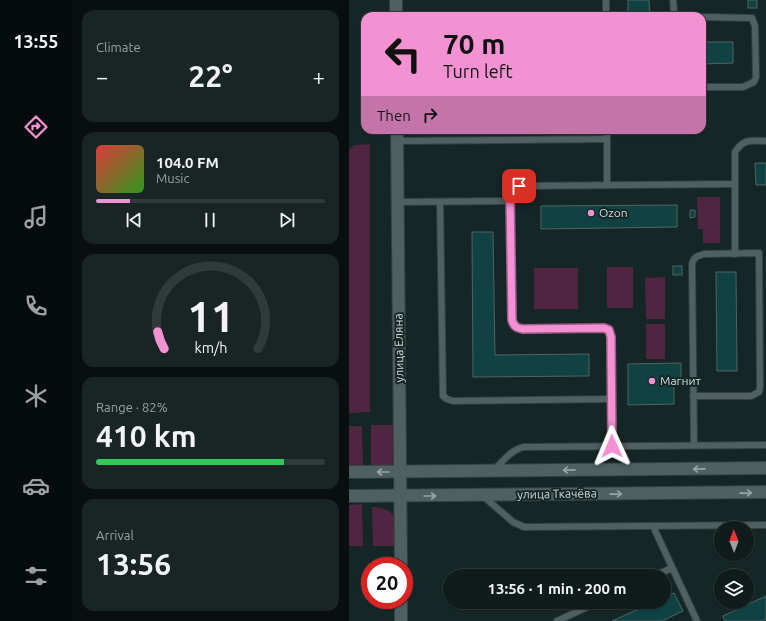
<!DOCTYPE html>
<meta charset="utf-8">
<style>
body{margin:0;font-family:Ubuntu,sans-serif;background:#192525;color:#f1f3f6;height:100vh;display:flex;flex-direction:column;font-size:15px;white-space:nowrap}
*{box-sizing:border-box;margin:0}
p{font-size:13px;color:#9ca1a3}
.icon{flex:none;width:22px;height:22px;fill:none;stroke:currentColor;stroke-width:2;stroke-linecap:round;stroke-linejoin:round}
.map{position:relative;flex:1;overflow:hidden}
.panel{display:flex;flex-direction:column;gap:10px;padding:10px;background:#090f0f;width:277px}
.panel>*{flex:none}
.top-card{position:absolute;left:12px;top:12px;width:345px;height:122px;border-radius:12px;box-shadow:0 1px 3px #0004,0 0 0 1px #303a3b;background:#f491d3;color:#111;overflow:hidden}
.needle{width:26px;rotate:359deg}
.controls{position:absolute;left:365px;top:521px;display:grid;gap:8px}
.controls a{display:grid;place-items:center;width:40px;height:40px;border-radius:50%;background:#101c1c;box-shadow:0 1px 3px #0004,0 0 0 1px #303a3b;font-size:20px}
.speed{position:absolute;left:12px;top:557px;display:flex;gap:8px;font-size:20px;font-weight:700;text-align:center}
.speed>*{display:grid;place-content:center;width:52px;height:52px;border-radius:50%;background:#101c1c;box-shadow:0 1px 3px #0004,0 0 0 1px #303a3b;line-height:1}
.speed .limit{border:6px solid #d22;background:#fff;color:#111}
.pin{position:absolute;display:grid;place-items:center;width:34px;height:34px;color:#fff;margin:-17px;border-radius:8px;box-shadow:0 2px 6px #0006}
.me{position:absolute;width:44px;margin:-22px;rotate:359deg;stroke-linejoin:round;filter:drop-shadow(0 0 3px #0008)}
.turn{display:flex;align-items:center;gap:14px;height:84px;padding:0 16px;font-size:18px}
.turn .icon{width:52px;height:52px;stroke-width:2.5}
.turn b{display:block;font-size:28px;line-height:34px}
.then{display:flex;align-items:center;height:38px;padding:0 16px;background:#0003;gap:8px;font-size:15px}
.big{font-size:30px;font-weight:600;line-height:1.1}
.panel .card{flex:1;display:flex;flex-direction:column;justify-content:center;gap:6px;min-width:0;padding:0 14px;border-radius:12px;background:#192525}
.panel .dial{align-items:center;gap:0}
.dial svg{height:104px;overflow:visible;fill:none;stroke:#303a3b;stroke-width:7;stroke-linecap:round;text-anchor:middle}
.dial text{fill:#f1f3f6;stroke:none}
.song{display:flex;align-items:center;gap:12px}
.cover{width:48px;height:48px;border-radius:6px;background:linear-gradient(135deg,hsl(0 70% 55%),hsl(110 70% 35%))}
.played{height:4px;border-radius:2px;background:linear-gradient(90deg,#f491d3 15%,#303a3b 15%)}
.keys{display:flex;justify-content:space-around;direction:ltr}
.heat{display:flex;justify-content:space-between;align-items:center;font-size:22px;direction:ltr}
.charge{height:6px;border-radius:3px;background:linear-gradient(90deg,#34c759 82%,#303a3b 0)}
.trip{position:absolute;left:94px;top:569px;width:228px;height:40px;border-radius:20px;background:#101c1c;box-shadow:0 1px 3px #0004,0 0 0 1px #303a3b;font-weight:600;line-height:40px;text-align:center}
main{display:flex;flex:1;min-height:0}
.tabs{display:flex;flex-direction:column;width:72px;justify-content:space-around;align-items:center;background:#060b0b;color:#9ca1a3}
.tabs .icon{width:28px;height:28px}
.tabs .active{color:#f491d3}
.tabs b{font-size:18px;color:#f1f3f6}
.map>svg:first-child{display:block}
</style>
<main>
<nav class="tabs">
<b>13:55</b>
<svg class="icon active" aria-label="directions" viewBox="0 0 24 24"><path d="M12 3l9 9-9 9-9-9zM9 14v-3h6M13 9l2 2-2 2"/></svg>
<svg class="icon" aria-label="music" viewBox="0 0 24 24"><path d="M9 18V5l10-2v13"/><circle cx="6" cy="18" r="3"/><circle cx="16" cy="16" r="3"/></svg>
<svg class="icon" aria-label="phone" viewBox="0 0 24 24"><path d="M5 4h4l2 5-3 2q2 4 5 5l2-3 5 2v4C11 20 4 13 5 4z"/></svg>
<svg class="icon" aria-label="climate" viewBox="0 0 24 24"><path d="M12 3v18M4 7l16 10M4 17L20 7"/></svg>
<svg class="icon" aria-label="car" viewBox="0 0 24 24"><path d="M5 17H2v-5l4-1 3-4h7l3 4 3 1v5h-3M9 17h6M6 11h13"/><circle cx="7" cy="17" r="2"/><circle cx="17" cy="17" r="2"/></svg>
<svg class="icon" aria-label="filters" viewBox="0 0 24 24"><path d="M4 7h16M4 17h16"/><circle cx="9" cy="7" r="2"/><circle cx="15" cy="17" r="2"/></svg>
</nav>
<section class="panel">
<div class="card"><p>Climate</p>
<div class="heat"><a>−</a><b class="big">22°</b><a>+</a></div>
</div>
<div class="card">
<div class="song"><i class="cover"></i><div><b>104.0 FM</b><p>Music</p></div></div>
<div class="played"></div>
<div class="keys"><svg class="icon" aria-label="previous" viewBox="0 0 24 24"><path d="M18 5L8 12l10 7zM5 5v14"/></svg><svg class="icon" aria-label="pause" viewBox="0 0 24 24"><path d="M8 5v14M16 5v14"/></svg><svg class="icon" aria-label="next" viewBox="0 0 24 24"><path d="M6 5l10 7-10 7zM19 5v14"/></svg></div>
</div>
<div class="card dial"><svg viewBox="0 0 100 80">
<path d="M14 69A42 42 0 1 1 86 69"/>
<path d="M14 69A42 42 0 0 1 9 56" stroke="#f491d3"/>
<text x="50" y="56" font-size="32" font-weight="700">11</text>
<text x="50" y="72" font-size="11">km/h</text>
</svg></div>
<div class="card"><p>Range · 82%</p><b class="big">410 km</b><div class="charge"></div></div>
<div class="card"><p>Arrival</p><b class="big">13:56</b></div>
</section>
<div class="map">
<svg width="417" height="621" viewBox="0 0 417 621">
<rect width="100%" height="100%" fill="#152626"/>
<g fill="#4f2542">
<path d="M21 144V412L0 413V150L5 145Z"/>
<path d="M348 197H371V243H354V229H349Z"/>
<rect x="258" y="267" width="26" height="41"/>
<rect x="185" y="268" width="44" height="41"/>
<path d="M316 277V319H297L296 278Z"/>
<rect x="297" y="324" width="19" height="35"/>
<path d="M22 425H47L46 461C40 469 32 468 22 469Z"/>
<path d="M0 426H13L14 469H0Z"/>
<path d="M13 504 14 546H0V505Z"/>
<path d="M23 507C51 508 47 523 48 546H24Z"/>
</g>
<g fill="#104244" stroke="#506363">
<path d="M279 0H300L301 16H279Z"/>
<rect x="399" y="0" width="9" height="8"/>
<path d="M353 42H384V63L353 64Z"/>
<path d="M406 163H417V185H407Z"/>
<path d="M328 205V227L192 229V206Z"/>
<path d="M341 210H346V217L341 218Z"/>
<path d="M123 232H144L146 355 240 354V376L124 377Z"/>
<rect x="324" y="266" width="9" height="9"/>
<path d="M367 272H387L388 371H368Z"/>
<path d="M332 363V384H325V404L279 405V364Z"/>
<path d="M325 593 334 611 313 621H263L305 602H315V597Z"/>
<path d="M417 596V619L413 621H376L374 616Z"/>
</g>
<g fill="none" stroke-linecap="round" stroke-linejoin="round">
<g stroke="#344040" stroke-width="8">
<g id="lane">
<path d="M257 0V16"/>
<path d="M324 0 325 12 329 16"/>
<path d="M353 17 403 18 406 26 407 77 405 82 394 87H353"/>
<path d="M258 130V185"/>
<path d="M48 141 258 139"/>
<path d="M49 202 161 201"/>
<path d="M91 202 94 396 98 399 104 401 263 399"/>
<path d="M386 254V152C395 138 402 141 417 141"/>
<path d="M344 396H402L410 392 411 387 410 253 355 254C348 256 345 257 343 264L345 445"/>
<path d="M263 446 262 337 260 331 255 328 174 329C168 328 165 327 163 320L162 191 165 187 170 186 386 184"/>
<path d="M145 470C154 461 163 449 175 447L417 445"/>
<path d="M134 496 164 522 175 527 417 525"/>
<path d="M304 526 348 621"/>
<path d="M305 576 323 568"/>
<path d="M208 621 249 602"/>
</g>
</g>
<g stroke="#344040" stroke-width="14">
<g id="street">
<path d="M47 0V16"/>
<path d="M48 130 52 566"/>
<path d="M0 472 417 468"/>
<path d="M0 496 417 492"/>
<path d="M52 600V621"/>
</g>
</g>
<use href="#lane" stroke="#4e6061" stroke-width="6"/>
<use href="#street" stroke="#4e6061" stroke-width="12"/>
</g>
<defs><path id="oneway-shaft" d="M-6 0H5M1.5-3L5.5 0L1.5 3" fill="none" stroke-width="1.6" stroke-linecap="round" stroke-linejoin="round"/></defs>
<g stroke="#97a5a5">
<use href="#oneway-shaft" transform="translate(350 469) rotate(179)"/>
<use href="#oneway-shaft" transform="translate(220 470) rotate(179)"/>
<use href="#oneway-shaft" transform="translate(34 472) rotate(180)"/>
<use href="#oneway-shaft" transform="translate(397 493) rotate(-1)"/>
<use href="#oneway-shaft" transform="translate(267 494) rotate(-1)"/>
<use href="#oneway-shaft" transform="translate(81 496)"/>
</g>
<g fill="none" stroke-linecap="round" stroke-linejoin="round">
<g stroke="#9f5e89" stroke-width="10">
<path id="route" d="M170 186C164 187 162 189 161 196L163 320C165 327 168 328 174 329L255 328 260 330 262 337 263 446"/>
</g>
<use href="#route" stroke="#f491d3" stroke-width="7"/>
</g>
<g fill="#f491d3" stroke="#152626" stroke-width="1.5">
<circle cx="242" cy="213" r="4"/>
<circle cx="303" cy="381" r="4"/>
</g>
<g text-anchor="middle" stroke-width="4" stroke-linejoin="round" paint-order="stroke">
<g font-size="12" fill="#d3dddd" stroke="#152626" text-anchor="start">
<text x="250" y="217">Ozon</text>
<text x="311" y="385">Магнит</text>
</g>
<g font-size="12" fill="#d3dddd" stroke="#152626">
<text transform="translate(50 348) rotate(-91)" y="4">улица Еляна</text>
<text transform="translate(208 494) rotate(-1)" y="4">улица Ткачёва</text>
</g>
</g>
</svg>
<div class="controls">
<a><svg class="needle" viewBox="-14 -14 28 28"><path d="M0-13l5 13h-10z" fill="#e53935"/><path d="M0 13l5-13h-10z" fill="#9ca1a3"/></svg></a>
<a><svg class="icon" aria-label="layers" viewBox="0 0 24 24"><path d="M12 4l9 5-9 5-9-5zM3 14l9 5 9-5"/></svg></a>
</div>
<div class="speed"><div class="limit">20</div></div>
<div class="pin" style="left:170px;top:186px;background:#d93025"><svg class="icon" aria-label="arrive" viewBox="0 0 24 24"><path d="M6 21V4h12l-3 4 3 4H6"/></svg></div>
<svg class="me" style="left:263px;top:446px" viewBox="-20 -20 40 40"><path d="M0-17L14 15 0 8-14 15z" fill="#f491d3" stroke="#fff" stroke-width="4"/></svg>
<div class="trip">13:56 · 1 min · 200 m</div>
<div class="top-card">
<div class="turn"><svg class="icon" aria-label="left" viewBox="0 0 24 24"><path d="M17 20v-9H6M10 6l-5 5 5 5"/></svg><div><b>70 m</b>Turn left</div></div>
<div class="then">Then<svg class="icon" aria-label="right" viewBox="0 0 24 24"><path d="M7 20v-9h11M14 6l5 5-5 5"/></svg></div>
</div>
</div>
</main>
